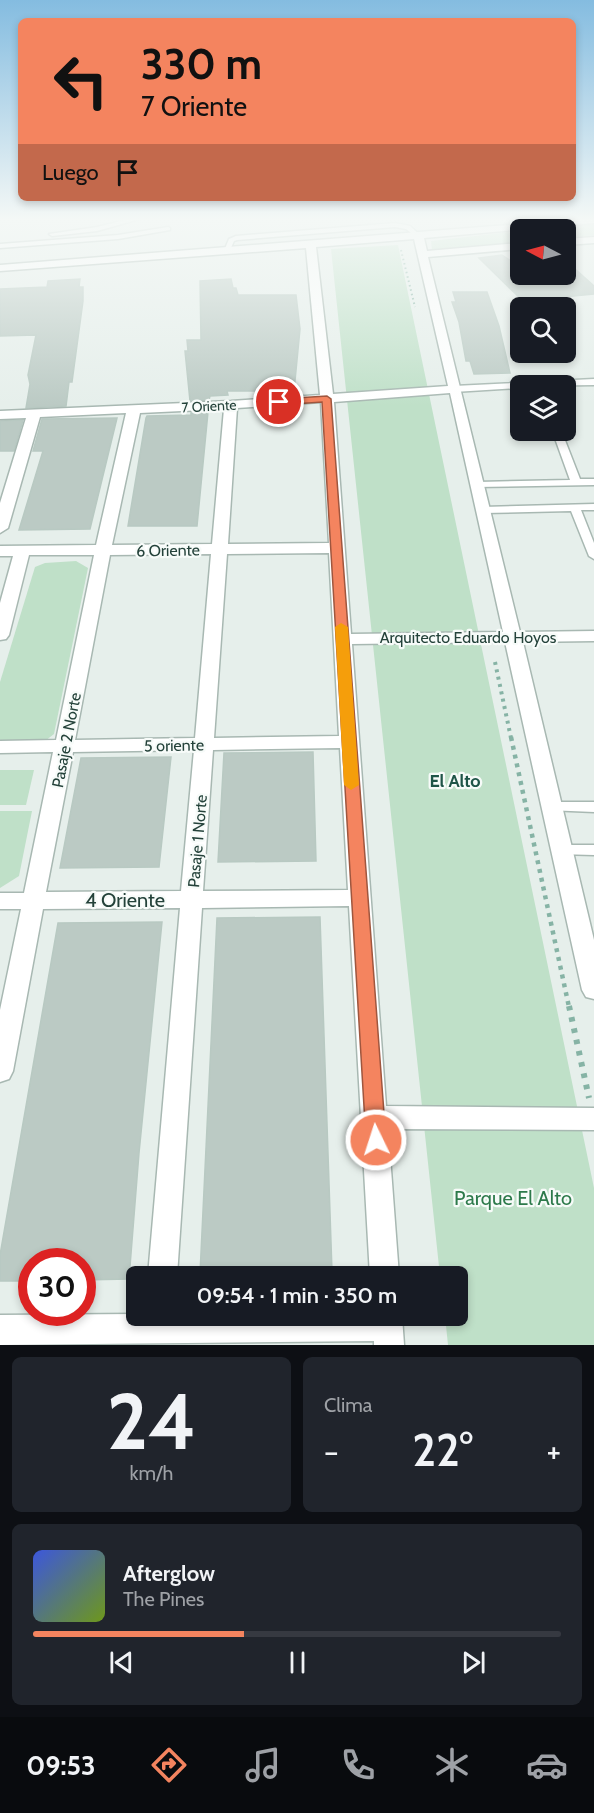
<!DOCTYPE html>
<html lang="es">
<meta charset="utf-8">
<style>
body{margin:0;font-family:Cabin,sans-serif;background:#20242c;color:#f1f3f6;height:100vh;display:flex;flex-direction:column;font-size:22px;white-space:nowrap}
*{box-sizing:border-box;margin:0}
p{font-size:20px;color:#9ea1a6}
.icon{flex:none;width:33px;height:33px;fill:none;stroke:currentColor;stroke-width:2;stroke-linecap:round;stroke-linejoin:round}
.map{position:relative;height:1345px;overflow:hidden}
.sheet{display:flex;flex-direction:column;gap:12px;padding:12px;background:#0d0f14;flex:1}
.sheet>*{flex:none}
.guide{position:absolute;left:18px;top:18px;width:558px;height:183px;border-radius:9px;box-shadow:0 3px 9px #0003;background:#f4845f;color:#111;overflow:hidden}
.needle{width:39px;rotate:276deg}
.fabs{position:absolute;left:510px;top:219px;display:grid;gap:12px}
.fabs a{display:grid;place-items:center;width:66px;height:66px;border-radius:9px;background:#171b24;box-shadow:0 3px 9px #0003;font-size:30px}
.speed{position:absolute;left:18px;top:1248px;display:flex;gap:12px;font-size:30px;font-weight:700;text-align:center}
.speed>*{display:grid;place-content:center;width:78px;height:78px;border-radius:50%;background:#171b24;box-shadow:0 3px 9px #0003;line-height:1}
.speed .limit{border:9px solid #d22;background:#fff;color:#111}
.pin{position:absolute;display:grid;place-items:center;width:51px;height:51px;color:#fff;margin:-26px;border:3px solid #fff;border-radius:50%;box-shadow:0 2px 6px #0007}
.me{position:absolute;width:66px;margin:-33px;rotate:356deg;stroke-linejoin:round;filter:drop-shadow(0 0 4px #0008)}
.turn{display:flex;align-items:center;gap:21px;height:126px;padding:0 24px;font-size:27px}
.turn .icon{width:78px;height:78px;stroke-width:2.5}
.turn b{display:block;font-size:42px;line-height:51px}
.then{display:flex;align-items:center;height:57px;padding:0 24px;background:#0003;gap:12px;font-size:22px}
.big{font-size:45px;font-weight:600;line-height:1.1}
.sheet .tile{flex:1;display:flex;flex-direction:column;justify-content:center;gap:9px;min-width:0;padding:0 21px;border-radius:9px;background:#20242c}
.sheet .dial{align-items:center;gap:0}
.dial b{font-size:78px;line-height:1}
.song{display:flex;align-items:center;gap:18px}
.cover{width:72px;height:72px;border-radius:9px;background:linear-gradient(135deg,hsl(230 70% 55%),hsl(80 70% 35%))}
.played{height:6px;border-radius:3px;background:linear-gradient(90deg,#f4845f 40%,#363941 40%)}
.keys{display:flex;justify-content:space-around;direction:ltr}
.heat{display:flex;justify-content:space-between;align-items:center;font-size:33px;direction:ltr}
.sheet .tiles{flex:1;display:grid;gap:12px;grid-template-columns:1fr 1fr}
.tile:last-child{grid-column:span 2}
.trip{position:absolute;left:126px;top:1266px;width:342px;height:60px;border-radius:9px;background:#171b24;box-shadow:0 3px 9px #0003;font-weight:600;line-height:60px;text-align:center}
.tab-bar{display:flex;height:96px;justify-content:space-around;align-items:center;background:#090b0e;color:#9ea1a6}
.tab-bar .icon{width:42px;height:42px}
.tab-bar .selected{color:#f4845f}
.tab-bar b{font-size:27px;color:#f1f3f6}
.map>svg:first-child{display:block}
</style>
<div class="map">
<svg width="594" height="1345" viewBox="0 0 594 1345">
<rect width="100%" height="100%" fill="#e6efeb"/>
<g fill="#bfe0c8">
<path d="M594 224V235L566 238V230L536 229Z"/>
<path d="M520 231V242L432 250 431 241Z"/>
<path d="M398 245 594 1188V1345H448L445 1316H458V1276H440L331 249Z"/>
<path d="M76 561 88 568 54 734 45 741 0 743V682L35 567 45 563Z"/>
<path d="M0 770H34L26 805H0Z"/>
<path d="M0 811H32L19 876 0 888Z"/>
</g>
<g fill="#bbcac4" stroke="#b8c9c2" stroke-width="1.5">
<path d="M502 255 520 267V274H566V269L574 268 594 286V294L553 298 559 303 529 307 479 258Z"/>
<path d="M80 279 79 287H83V301L72 382H69L66 406 26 408 30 384 28 375 36 335 0 336V289L47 287 48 281Z"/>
<path d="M231 279 233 288H236L238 295H296L300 329 294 391H227L228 395 210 396 209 400 190 401 185 351H188L187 340H201L200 281Z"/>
<path d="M453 292H487L499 326 510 373 474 374 470 361H466L459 322 452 302H456Z"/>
<path d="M208 412 197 526H128L146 418 147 416 191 415V413Z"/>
<path d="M117 418 90 529 19 530 43 451H33L42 419Z"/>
<path d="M23 420 14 451H0V421Z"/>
<path d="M313 752 316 861 218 862 224 753Z"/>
<path d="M171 757 159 867 60 868 81 758Z"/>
<path d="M320 917 332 1272 200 1274 217 918Z"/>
<path d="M162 922 139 1153 129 1279 82 1280V1262H32V1281H0V1255L58 923Z"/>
</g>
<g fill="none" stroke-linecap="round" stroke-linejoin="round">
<g stroke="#a8b8b2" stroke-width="3">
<g id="service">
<path d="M133 218H143L97 231 52 236 49 234 97 227Z"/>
<path d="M395 223 410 226 421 236 416 237 406 229 395 227 237 240 234 241 229 252 224 251 229 239 236 236Z"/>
<path d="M168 227 170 228V230L118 239 0 248V244L118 235Z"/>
<path d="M594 379V385L520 386V388L454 392 450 389 454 386Z"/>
<path d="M552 430H561L580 479H594V485L475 487 473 485 478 482 570 480Z"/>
<path d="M594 504V510H581L594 543V559L589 556 571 511 483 513 478 510 483 507Z"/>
<path d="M552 802H594V812L547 810 545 807 547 804Z"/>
<path d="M562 845H594V855L557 854 555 850 557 846Z"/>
</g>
</g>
<g stroke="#a8b8b2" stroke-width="3">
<g id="minor">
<path d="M594 218V223L424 238 427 251 520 243V249L428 257 520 632 594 631V641L523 642 594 940V999L586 997 582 990 505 642 352 644 386 1106 594 1108V1130L388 1129 399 1276H370L349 906 202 908 177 1276H148L180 908 43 909 13 1071 9 1079 0 1082V1010L21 909H0V893H24L53 752 0 753V741L56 740 94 555H29L9 635 6 639 0 640V603L13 556H0V546L96 545 126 413 40 417 8 528 0 533V503L26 418 0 419V411L231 401 320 395 306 248 0 271V265ZM414 239 448 386 333 394 316 247ZM450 393 503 632 351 634 334 402ZM321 402 329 543 228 544 237 408ZM224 409 212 544 112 545 140 413ZM329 553 339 736 214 738 227 554ZM211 554 195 738 75 740 110 555ZM340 748 348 890 203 891 213 750ZM194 750 181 891 46 892 73 752Z"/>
<path d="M594 237V243L566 245V239Z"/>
<path d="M136 1314V1316H402L404 1345H374V1341L0 1345V1315Z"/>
</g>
</g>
<path stroke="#86b3a5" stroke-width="2" stroke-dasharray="1.5 3" stroke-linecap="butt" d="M401 250 415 307"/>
<path stroke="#86b3a5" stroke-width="4" stroke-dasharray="3 4.5" stroke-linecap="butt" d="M495 662 511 738"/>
<path stroke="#86b3a5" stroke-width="4.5" stroke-dasharray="4 5" stroke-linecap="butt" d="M511 737 569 1007"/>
<path stroke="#86b3a5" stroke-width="6" stroke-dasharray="4.5 7" stroke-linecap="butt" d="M569 1006 589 1098"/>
<use href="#service" fill="#fff" fill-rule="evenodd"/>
<use href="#minor" fill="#fff" fill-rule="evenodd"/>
</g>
<linearGradient id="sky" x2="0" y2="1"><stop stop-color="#84bce0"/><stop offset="0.54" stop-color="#f4f8f6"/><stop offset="1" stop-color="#f4f8f6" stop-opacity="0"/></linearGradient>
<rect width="594" height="406" fill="url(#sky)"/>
<path fill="#f4845f" stroke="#9f563e" stroke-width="1.5" d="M327 396 331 399 386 1140 383 1146 376 1149 368 1146 366 1140 322 402 279 405 274 402 279 399Z"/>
<path fill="#f59e0b" d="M341 623 348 627 359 785 351 790 344 785 335 627Z"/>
<g text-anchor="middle" stroke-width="4.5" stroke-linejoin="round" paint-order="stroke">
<g font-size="14" fill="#24423a" stroke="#f7fbf9">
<text transform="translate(209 406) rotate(-3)" y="5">7 Oriente</text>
</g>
<g font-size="16" fill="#24423a" stroke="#f7fbf9">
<text transform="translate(168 550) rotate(-1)" y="6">6 Oriente</text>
<text x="468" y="643">Arquitecto Eduardo Hoyos</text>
<text transform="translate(66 740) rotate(-79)" y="6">Pasaje 2 Norte</text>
<text transform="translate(174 745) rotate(-1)" y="6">5 oriente</text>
<text transform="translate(197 841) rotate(-85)" y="6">Pasaje 1 Norte</text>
</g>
<g font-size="18" font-weight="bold" fill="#1f5548" stroke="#f7fbf9">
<text x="455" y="787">El Alto</text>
</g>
<g font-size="20" fill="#24423a" stroke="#f7fbf9">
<text x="125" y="907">4 Oriente</text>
</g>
<g font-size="20" fill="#2d7a4b" stroke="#f7fbf9">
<text x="513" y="1205">Parque El Alto</text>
</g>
</g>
</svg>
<div class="fabs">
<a><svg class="needle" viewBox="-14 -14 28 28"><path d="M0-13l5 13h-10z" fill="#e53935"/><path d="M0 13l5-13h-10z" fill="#9ea1a6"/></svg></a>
<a><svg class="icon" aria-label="search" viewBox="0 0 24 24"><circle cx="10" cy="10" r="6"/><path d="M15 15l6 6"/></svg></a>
<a><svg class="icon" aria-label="layers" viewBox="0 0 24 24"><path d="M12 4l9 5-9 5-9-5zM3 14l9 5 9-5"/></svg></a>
</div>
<div class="speed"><div class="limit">30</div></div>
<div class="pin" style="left:279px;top:402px;background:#d93025"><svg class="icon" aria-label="arrive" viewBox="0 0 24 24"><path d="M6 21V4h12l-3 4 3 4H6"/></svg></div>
<svg class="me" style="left:376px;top:1140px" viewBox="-20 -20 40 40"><circle r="17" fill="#f4845f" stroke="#fff" stroke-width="3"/><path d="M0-11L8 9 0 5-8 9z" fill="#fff"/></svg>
<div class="trip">09:54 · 1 min · 350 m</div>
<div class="guide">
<div class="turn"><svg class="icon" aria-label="left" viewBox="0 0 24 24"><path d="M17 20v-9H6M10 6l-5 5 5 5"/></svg><div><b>330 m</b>7 Oriente</div></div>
<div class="then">Luego<svg class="icon" aria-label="arrive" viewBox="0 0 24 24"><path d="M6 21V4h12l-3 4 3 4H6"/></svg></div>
</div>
</div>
<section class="sheet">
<div class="tiles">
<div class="tile dial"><b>24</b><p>km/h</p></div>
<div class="tile"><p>Clima</p>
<div class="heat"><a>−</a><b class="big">22°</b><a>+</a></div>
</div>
<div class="tile">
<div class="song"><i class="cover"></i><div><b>Afterglow</b><p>The Pines</p></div></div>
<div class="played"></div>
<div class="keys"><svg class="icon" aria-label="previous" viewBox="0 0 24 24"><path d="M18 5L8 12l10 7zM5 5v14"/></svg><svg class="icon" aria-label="pause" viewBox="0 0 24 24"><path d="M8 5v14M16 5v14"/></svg><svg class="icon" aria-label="next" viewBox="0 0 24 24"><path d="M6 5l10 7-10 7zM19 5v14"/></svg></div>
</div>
</div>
</section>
<nav class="tab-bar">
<b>09:53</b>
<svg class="icon selected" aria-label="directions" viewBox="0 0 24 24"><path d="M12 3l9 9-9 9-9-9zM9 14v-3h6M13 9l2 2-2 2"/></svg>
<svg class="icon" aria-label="music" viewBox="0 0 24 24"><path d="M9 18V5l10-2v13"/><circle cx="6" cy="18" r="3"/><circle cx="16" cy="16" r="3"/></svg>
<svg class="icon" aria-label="phone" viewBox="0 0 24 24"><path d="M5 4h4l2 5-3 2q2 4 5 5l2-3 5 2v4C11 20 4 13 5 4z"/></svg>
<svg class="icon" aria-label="climate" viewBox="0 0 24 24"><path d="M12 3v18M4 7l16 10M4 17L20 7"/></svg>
<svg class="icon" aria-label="car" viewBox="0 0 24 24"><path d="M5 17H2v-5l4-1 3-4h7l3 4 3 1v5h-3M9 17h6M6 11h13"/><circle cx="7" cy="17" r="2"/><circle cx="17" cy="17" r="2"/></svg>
</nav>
